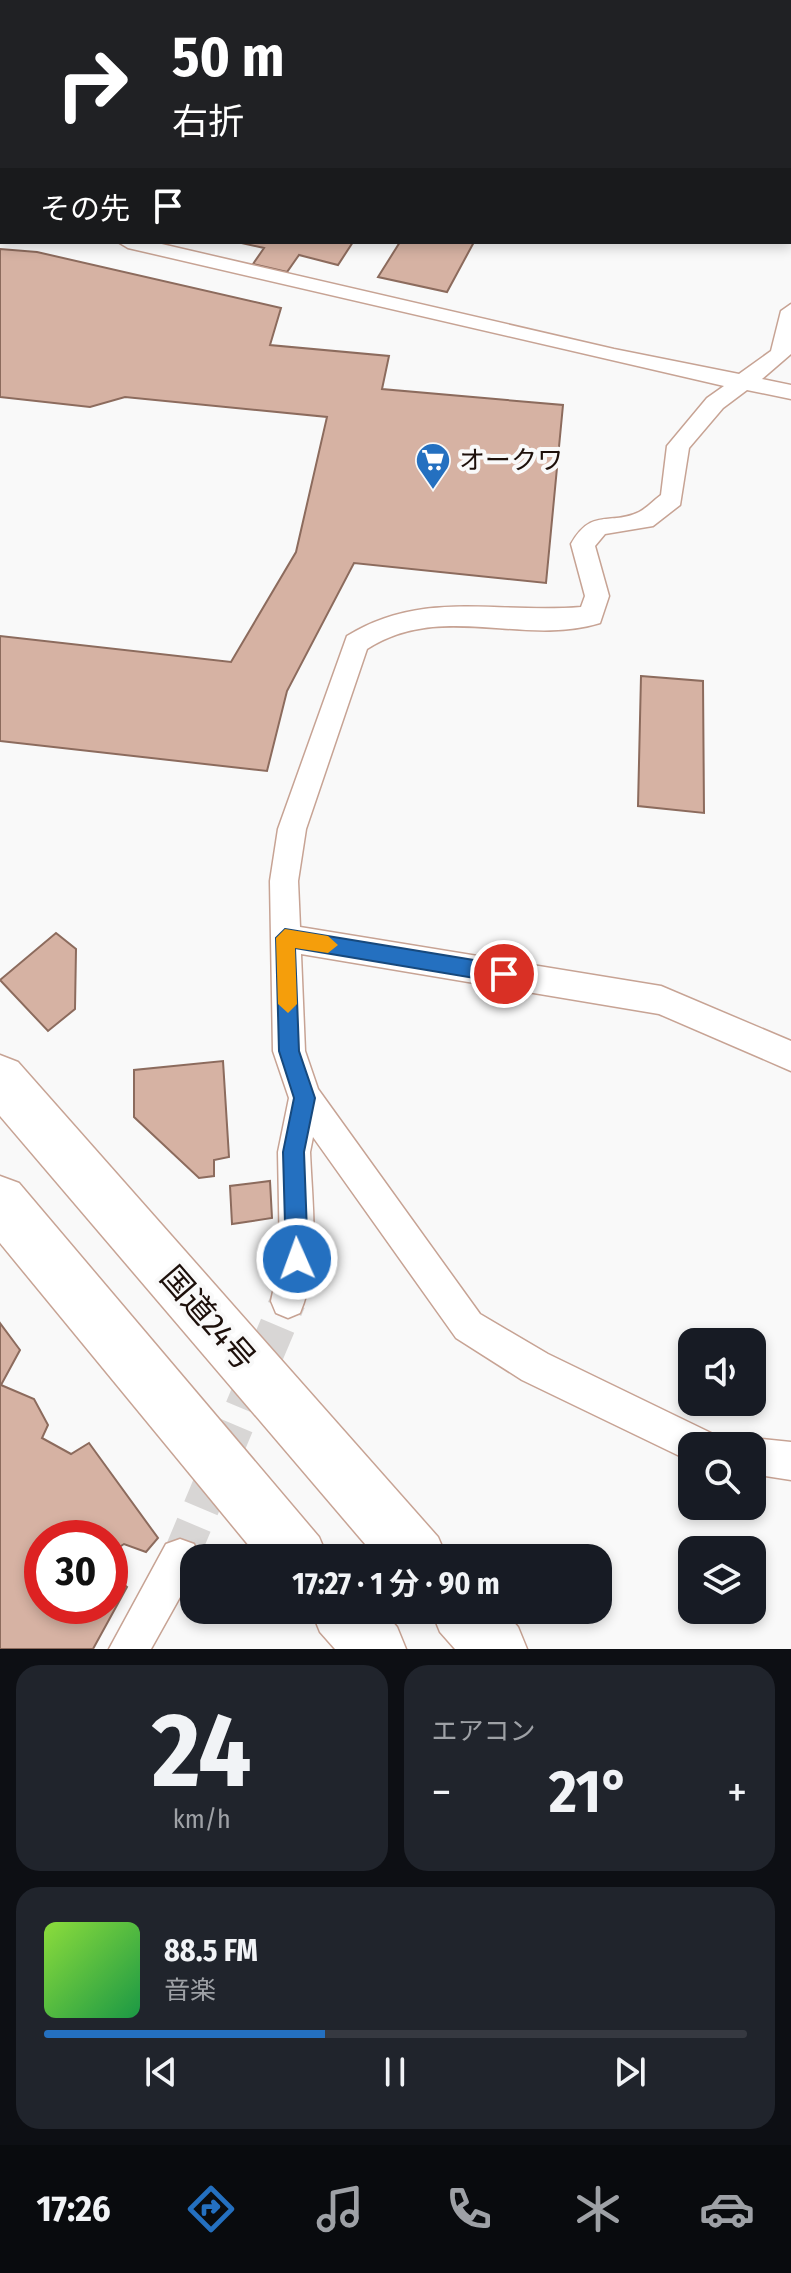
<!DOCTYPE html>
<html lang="ja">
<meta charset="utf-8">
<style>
body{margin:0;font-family:"Fira Sans Condensed","Noto Sans JP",sans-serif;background:#20242c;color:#f1f3f6;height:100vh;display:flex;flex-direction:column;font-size:30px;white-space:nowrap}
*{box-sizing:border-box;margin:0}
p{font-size:26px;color:#9ea1a6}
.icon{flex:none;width:44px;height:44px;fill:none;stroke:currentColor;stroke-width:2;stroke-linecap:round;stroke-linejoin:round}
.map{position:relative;height:1649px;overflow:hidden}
.sheet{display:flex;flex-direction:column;gap:16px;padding:16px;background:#0d0f14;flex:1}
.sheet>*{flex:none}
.top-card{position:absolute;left:0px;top:0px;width:792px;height:244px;box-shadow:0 4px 12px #0003;background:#202124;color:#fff;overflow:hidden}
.buttons{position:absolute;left:678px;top:1328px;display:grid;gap:16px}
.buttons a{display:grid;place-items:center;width:88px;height:88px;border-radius:16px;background:#171b24;box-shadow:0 4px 12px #0003;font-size:40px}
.speed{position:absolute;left:24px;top:1520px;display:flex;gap:16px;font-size:40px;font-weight:700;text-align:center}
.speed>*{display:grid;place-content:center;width:104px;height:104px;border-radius:50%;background:#171b24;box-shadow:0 4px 12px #0003;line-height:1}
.speed .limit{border:12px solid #d22;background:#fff;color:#111}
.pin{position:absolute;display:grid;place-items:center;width:68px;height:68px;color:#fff;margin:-34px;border:4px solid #fff;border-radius:50%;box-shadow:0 2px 8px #0007}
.me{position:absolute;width:88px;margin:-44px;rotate:358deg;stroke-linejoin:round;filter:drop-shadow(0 0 6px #0008)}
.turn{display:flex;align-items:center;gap:28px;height:168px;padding:0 40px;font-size:36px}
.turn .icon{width:104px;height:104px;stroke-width:2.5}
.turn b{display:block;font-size:56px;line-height:68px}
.then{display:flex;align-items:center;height:76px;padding:0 40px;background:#0003;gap:16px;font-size:30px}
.big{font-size:60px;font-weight:700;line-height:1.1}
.sheet .card{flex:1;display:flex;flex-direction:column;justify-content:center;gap:12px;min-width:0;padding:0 28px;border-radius:24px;background:#20242c}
.sheet .dial{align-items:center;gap:0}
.dial b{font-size:104px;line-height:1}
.song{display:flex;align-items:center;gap:24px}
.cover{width:96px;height:96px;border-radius:12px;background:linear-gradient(135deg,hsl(90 70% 55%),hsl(140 70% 35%))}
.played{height:8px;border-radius:4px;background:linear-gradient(90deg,#2470c0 40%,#363941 40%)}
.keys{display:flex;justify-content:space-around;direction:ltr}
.heat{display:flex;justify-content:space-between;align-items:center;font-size:44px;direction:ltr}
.sheet .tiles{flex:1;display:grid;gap:16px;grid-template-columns:1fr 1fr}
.card:last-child{grid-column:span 2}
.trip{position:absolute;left:180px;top:1544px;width:432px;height:80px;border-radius:24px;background:#171b24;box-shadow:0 4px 12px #0003;font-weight:700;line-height:80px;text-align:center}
.dock{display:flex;height:128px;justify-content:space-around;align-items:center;background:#090b0e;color:#9ea1a6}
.dock .icon{width:56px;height:56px}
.dock .current{color:#2470c0}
.dock b{font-size:36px;color:#f1f3f6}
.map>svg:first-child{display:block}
</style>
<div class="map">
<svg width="791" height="1649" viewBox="0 0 791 1649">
<rect width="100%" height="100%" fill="#f9f9f9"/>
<g fill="#d6b2a3" stroke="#8c6b5d" stroke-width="2">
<path d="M237 242H353L338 265 299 255 287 272 253 264 264 248Z"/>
<path d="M400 242H474L447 292 378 277Z"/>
<path d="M0 249 37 252 281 308 270 345 389 356 382 389 563 405 546 583 354 563 287 691 267 771 0 741V636L231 662 296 552 327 417 125 397 90 407 0 397Z"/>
<path d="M641 676 703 681 704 813 638 806Z"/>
<path d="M56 933 76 949 75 1009 48 1031 0 980Z"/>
<path d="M223 1061 229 1157 214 1160V1176L199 1178 134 1117V1070Z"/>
<path d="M270 1181 272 1218 232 1224 230 1186Z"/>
<path d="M0 1323 20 1350 1 1385 34 1399 48 1425 42 1438 71 1454 89 1443 158 1538 146 1552 124 1544 110 1553V1538H42V1606H110V1573L127 1587 93 1649H0Z"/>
</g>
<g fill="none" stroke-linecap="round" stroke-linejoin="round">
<path stroke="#d8d6d5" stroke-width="36" stroke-dasharray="36 18" stroke-linecap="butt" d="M180 1558 288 1301"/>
<g stroke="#c7a394" stroke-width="3">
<g id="minor">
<path d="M0 0H25L26 2 2 3Z"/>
<path d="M63 0H94L95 2H64Z"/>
<rect x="790" y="18" width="1" height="10"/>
<rect x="0" y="132" width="2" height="10"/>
<rect x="0" y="219" width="2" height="12"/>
<path d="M118 242H153L614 349 739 374 771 351 781 311 791 304V354L762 379 791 385V399L747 390 723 408 689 448 680 505 653 526 605 534 595 546 609 596 600 623C522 647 442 601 367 649L306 829 298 881 300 927 661 986 791 1041V1071L659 1014 301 954 305 1051 318 1089 480 1314 548 1354 711 1433 716 1446H692V1462L522 1380 456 1338 313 1137 310 1152C312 1205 321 1263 300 1313L288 1318 276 1313 271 1301 280 1259 278 1152 289 1098 273 1051 270 881 278 829 347 636C424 589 496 614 581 607L585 596 571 544C592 507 610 526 639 512 647 508 654 500 661 495L667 446 707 398 724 386 128 248Z"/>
<path d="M752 1438 791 1442V1480L752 1474V1446H738Z"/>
<path d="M180 1539 194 1544 199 1558H194V1572L151 1649H109L166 1544Z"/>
</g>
</g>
<g stroke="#c7a394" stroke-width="3">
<g id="trunk">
<path d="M0 1055 18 1062 438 1537 447 1558H377L0 1116Z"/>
<path d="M0 1176 19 1183 319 1537 328 1558H259L0 1243Z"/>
<path d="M311 1610H382L397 1627 406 1649H335L320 1632Z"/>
<path d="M431 1610H503L518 1627 527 1649H455L440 1632Z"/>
</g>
</g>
<use href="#minor" fill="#fff" fill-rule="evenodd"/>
<use href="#trunk" fill="#fff" fill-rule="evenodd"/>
</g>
<path fill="#2470c0" stroke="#17497d" stroke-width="2" d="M285 929 504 965 514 974 504 983 295 948 299 1051 315 1098 304 1152 308 1259 305 1266 297 1270 289 1266 286 1259 283 1152 294 1098 279 1051 276 938Z"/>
<path fill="#f59e0b" d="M285 929 328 936 338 945 328 953 295 948 297 1004 288 1013 278 1004 276 938Z"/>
<defs>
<g id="supermarket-pin" transform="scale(1.8)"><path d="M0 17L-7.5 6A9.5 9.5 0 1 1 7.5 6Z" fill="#2470c0" stroke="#f9f9f9"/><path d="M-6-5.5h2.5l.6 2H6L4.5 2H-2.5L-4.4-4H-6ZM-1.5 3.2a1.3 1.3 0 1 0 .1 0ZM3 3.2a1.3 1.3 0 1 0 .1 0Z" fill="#fff"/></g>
</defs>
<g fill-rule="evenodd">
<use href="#supermarket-pin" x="433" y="460"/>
</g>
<g text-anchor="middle" stroke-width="8" stroke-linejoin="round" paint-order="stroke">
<g font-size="26" fill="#1d100b" stroke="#f9f9f9" text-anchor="start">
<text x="459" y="469">オークワ</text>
</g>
<g font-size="32" fill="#1d100b" stroke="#f9f9f9">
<text transform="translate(208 1318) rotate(49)" y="11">国道24号</text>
</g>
</g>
</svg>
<div class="buttons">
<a><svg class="icon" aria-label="sound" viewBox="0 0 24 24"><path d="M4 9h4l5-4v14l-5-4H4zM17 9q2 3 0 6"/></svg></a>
<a><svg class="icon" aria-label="search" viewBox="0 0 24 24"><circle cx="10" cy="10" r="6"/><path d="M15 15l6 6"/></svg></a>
<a><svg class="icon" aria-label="layers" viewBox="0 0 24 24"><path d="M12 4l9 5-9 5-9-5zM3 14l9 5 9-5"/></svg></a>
</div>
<div class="speed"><div class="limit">30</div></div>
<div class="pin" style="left:504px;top:974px;background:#d93025"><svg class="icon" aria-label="arrive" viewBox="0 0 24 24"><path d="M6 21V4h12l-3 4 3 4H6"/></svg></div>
<svg class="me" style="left:297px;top:1259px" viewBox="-20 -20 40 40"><circle r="17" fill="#2470c0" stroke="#fff" stroke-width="3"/><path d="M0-11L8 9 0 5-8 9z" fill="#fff"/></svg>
<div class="trip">17:27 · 1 分 · 90 m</div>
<div class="top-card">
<div class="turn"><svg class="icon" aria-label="right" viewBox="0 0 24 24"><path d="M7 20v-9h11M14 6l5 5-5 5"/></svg><div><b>50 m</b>右折</div></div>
<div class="then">その先<svg class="icon" aria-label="arrive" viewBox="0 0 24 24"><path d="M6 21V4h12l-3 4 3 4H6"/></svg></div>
</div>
</div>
<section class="sheet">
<div class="tiles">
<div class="card dial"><b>24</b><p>km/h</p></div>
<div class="card"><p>エアコン</p>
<div class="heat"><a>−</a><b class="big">21°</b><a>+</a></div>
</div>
<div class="card">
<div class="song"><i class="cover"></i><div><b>88.5 FM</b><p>音楽</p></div></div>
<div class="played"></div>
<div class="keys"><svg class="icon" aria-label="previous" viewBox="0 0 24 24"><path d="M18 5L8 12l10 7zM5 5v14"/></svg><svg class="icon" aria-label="pause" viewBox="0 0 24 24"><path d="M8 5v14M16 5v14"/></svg><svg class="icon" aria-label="next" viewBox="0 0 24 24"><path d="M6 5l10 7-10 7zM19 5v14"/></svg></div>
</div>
</div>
</section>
<nav class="dock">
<b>17:26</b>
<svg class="icon current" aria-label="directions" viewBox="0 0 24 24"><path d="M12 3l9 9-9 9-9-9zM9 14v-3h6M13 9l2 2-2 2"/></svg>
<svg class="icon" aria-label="music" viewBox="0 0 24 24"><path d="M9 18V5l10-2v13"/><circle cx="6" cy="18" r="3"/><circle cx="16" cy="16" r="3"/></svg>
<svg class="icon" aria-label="phone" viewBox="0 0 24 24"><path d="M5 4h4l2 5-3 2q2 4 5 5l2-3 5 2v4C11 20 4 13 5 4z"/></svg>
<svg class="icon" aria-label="climate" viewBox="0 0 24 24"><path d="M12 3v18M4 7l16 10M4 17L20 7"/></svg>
<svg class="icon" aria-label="car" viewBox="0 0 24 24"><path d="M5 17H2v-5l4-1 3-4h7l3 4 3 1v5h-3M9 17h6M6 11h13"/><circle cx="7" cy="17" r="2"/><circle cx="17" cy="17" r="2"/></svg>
</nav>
